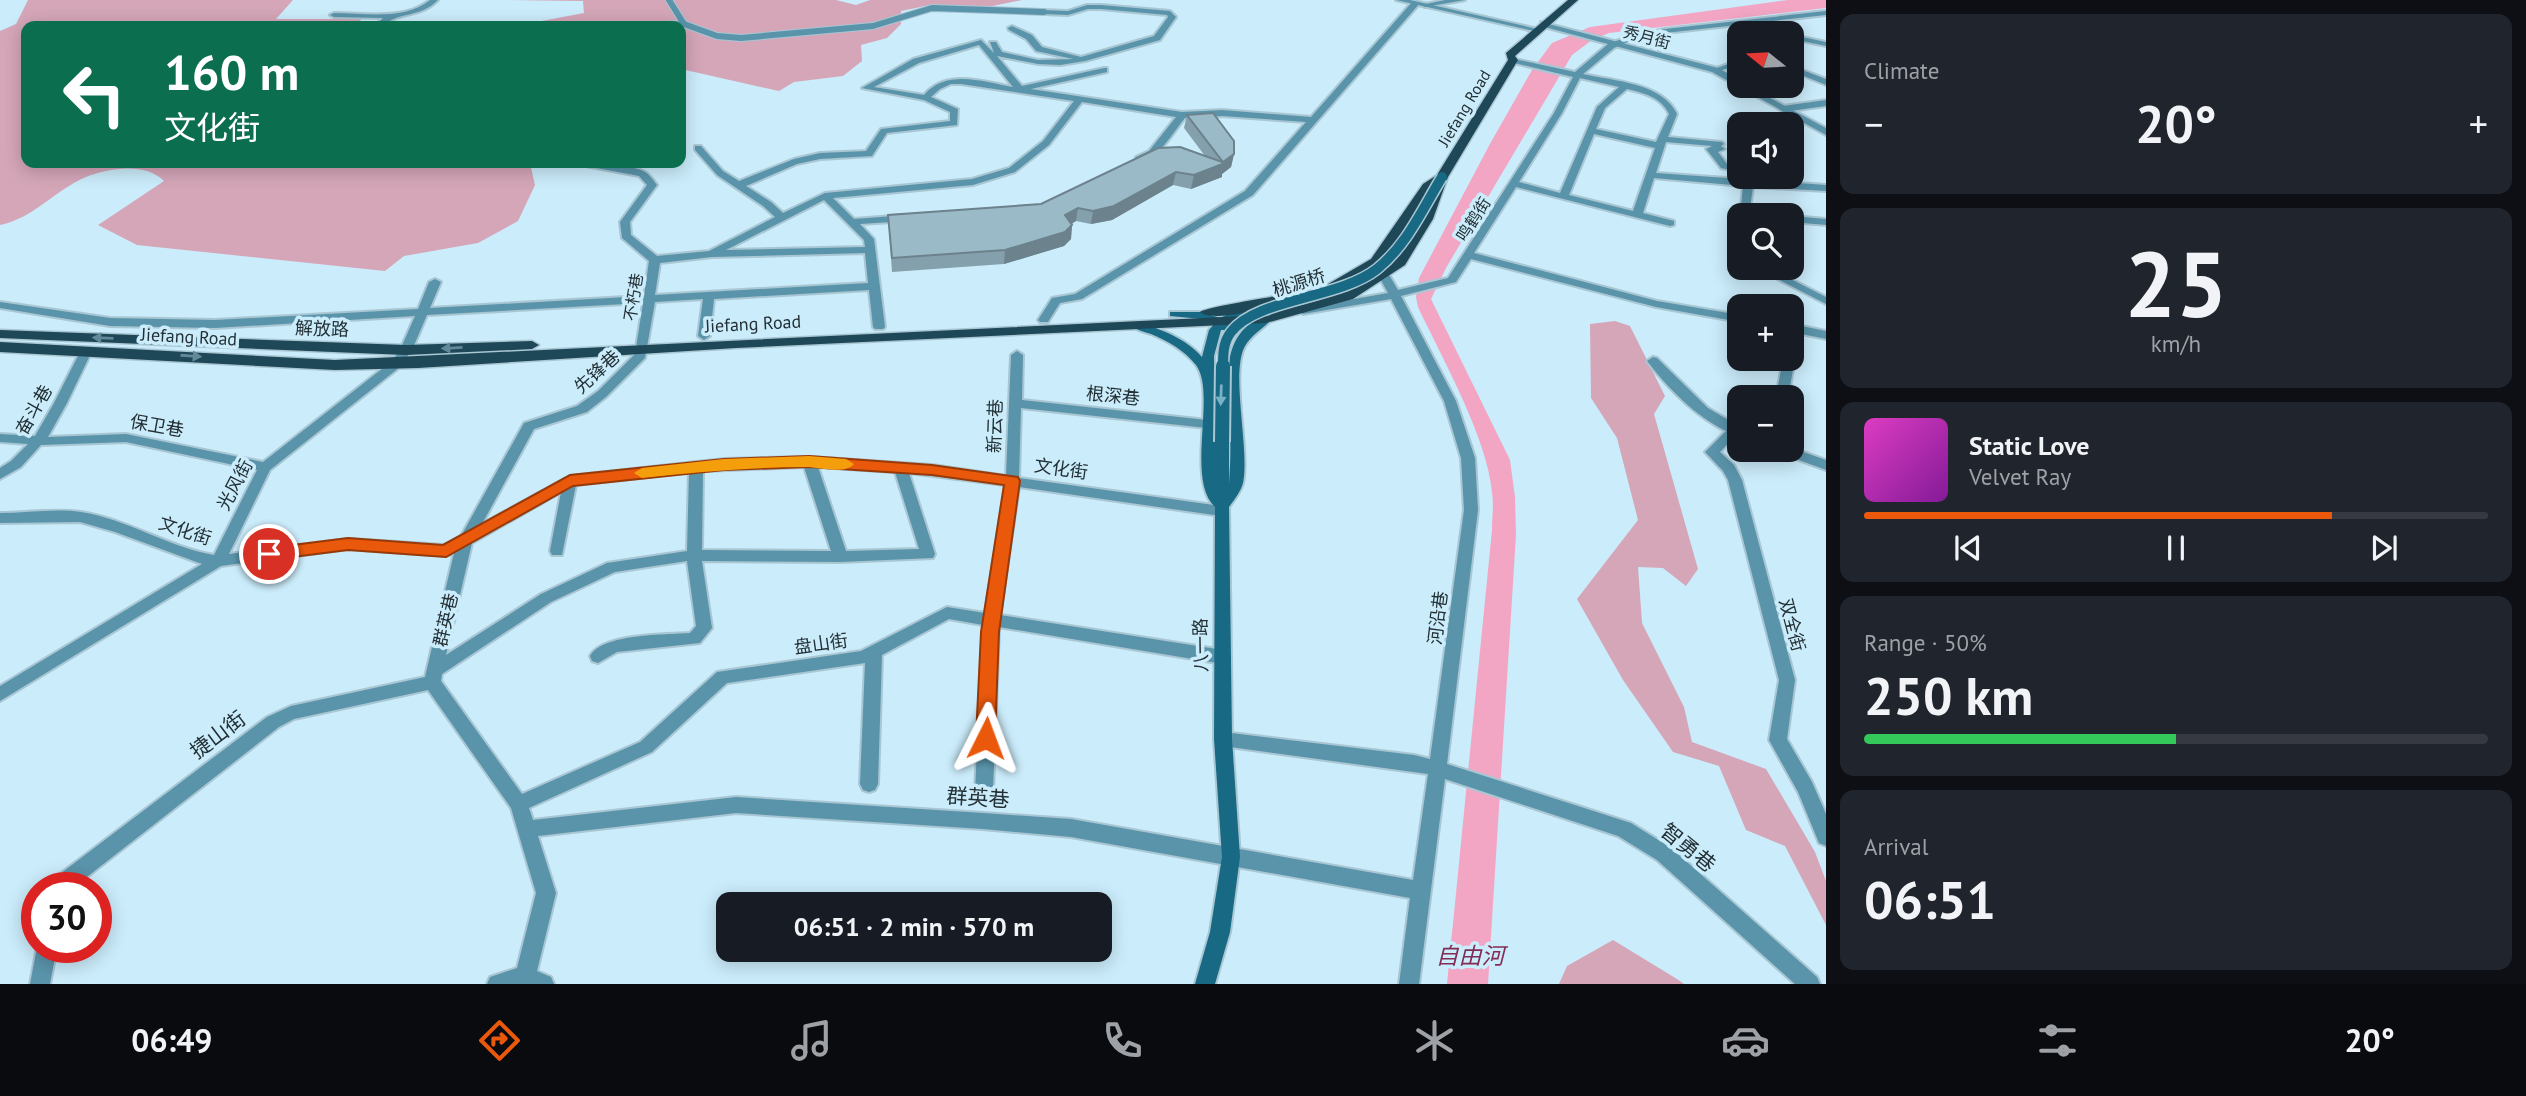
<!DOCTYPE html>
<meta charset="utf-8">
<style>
body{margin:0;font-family:"PT Sans","Noto Sans SC",sans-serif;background:#20242c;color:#f1f3f6;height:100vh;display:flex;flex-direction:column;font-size:26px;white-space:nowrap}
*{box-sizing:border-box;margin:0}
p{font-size:23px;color:#9ea1a6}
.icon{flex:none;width:38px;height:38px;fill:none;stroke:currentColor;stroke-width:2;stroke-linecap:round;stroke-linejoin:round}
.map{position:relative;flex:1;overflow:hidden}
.details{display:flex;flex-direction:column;gap:14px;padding:14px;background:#0d0f14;width:700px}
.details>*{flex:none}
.top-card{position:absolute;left:21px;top:21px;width:665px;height:147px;border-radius:14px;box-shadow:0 4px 18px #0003;background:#0b6e4f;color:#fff;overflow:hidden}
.needle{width:46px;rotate:288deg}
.controls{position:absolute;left:1727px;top:21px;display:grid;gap:14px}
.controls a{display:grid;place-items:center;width:77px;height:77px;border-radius:14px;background:#171b24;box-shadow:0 4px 18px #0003;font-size:35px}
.speed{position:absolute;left:21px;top:872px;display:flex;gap:14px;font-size:35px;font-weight:700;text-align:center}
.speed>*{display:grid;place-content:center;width:91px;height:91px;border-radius:50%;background:#171b24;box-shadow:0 4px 18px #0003;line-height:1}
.speed .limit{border:10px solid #d22;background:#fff;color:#111}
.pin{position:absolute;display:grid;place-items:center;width:60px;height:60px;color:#fff;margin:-30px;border:4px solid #fff;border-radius:50%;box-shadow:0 2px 7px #0007}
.me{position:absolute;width:77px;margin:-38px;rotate:3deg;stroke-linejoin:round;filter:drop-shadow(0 0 5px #0008)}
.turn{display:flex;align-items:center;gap:24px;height:147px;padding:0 28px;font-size:32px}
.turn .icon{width:91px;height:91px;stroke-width:2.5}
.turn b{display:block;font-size:49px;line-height:60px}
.big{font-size:52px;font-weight:600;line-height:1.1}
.details .card{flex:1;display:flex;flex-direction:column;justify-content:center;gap:10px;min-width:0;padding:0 24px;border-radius:14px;background:#20242c}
.details .dial{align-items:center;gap:0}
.dial b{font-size:91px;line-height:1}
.song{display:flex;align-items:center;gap:21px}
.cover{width:84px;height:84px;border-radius:10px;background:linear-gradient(135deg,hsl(310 70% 55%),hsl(290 70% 35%))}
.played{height:7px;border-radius:4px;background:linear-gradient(90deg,#ea580c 75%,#363941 75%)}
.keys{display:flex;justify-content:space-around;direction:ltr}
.heat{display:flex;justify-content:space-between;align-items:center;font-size:38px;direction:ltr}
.charge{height:10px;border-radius:5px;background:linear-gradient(90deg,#34c759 50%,#363941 0)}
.trip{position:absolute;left:716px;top:892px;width:396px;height:70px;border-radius:14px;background:#171b24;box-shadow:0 4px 18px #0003;font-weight:600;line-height:70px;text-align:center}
.menu{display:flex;height:112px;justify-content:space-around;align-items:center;background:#090b0e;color:#9ea1a6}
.menu .icon{width:49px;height:49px}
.menu .on{color:#ea580c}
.menu b{font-size:32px;color:#f1f3f6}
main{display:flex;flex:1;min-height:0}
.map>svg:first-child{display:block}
</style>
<main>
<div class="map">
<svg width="1826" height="984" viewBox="0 0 1826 984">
<rect width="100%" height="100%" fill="#cbecfb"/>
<g fill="#d4a6b8">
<path d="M28 0H293L276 19H362L354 26H26V163H530L535 185 518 221 478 243 404 256 385 271 137 245 98 225 164 181C145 162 109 168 86 177 55 190 34 218 0 225V31L16 24Z"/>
<path d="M508 0H836L856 5 870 0H1022L973 10 930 5 901 11V24L887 38 861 45 862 61 843 76 794 82 779 91 681 69V26H515L584 13 583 1Z"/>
<path d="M1615 321 1630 326 1665 396 1654 414 1698 569 1686 586 1663 568 1638 567 1642 623 1684 707 1692 742 1766 769 1815 852 1826 881V925L1785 846 1746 830 1719 766 1673 752 1623 680 1577 599 1638 520 1617 438 1591 398 1590 324Z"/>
<path d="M1613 940 1677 979 1684 984H1559L1567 966Z"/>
</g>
<path fill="#f2a6c4" d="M1788 0H1826V8L1609 33 1592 40 1572 55 1446 268 1431 299 1510 460 1515 497 1516 535 1488 984H1447L1492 530C1492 518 1494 504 1492 492 1487 437 1442 358 1418 307L1416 297 1419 278 1491 142 1532 70 1552 43 1590 27Z"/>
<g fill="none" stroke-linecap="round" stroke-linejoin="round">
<g stroke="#a9c6d3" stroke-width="8">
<g id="pedestrian">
<path d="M669 0 684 24 717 36 741 38 873 26 932 8 1044 12"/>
<path d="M634 26 684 24"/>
</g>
</g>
<g stroke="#a9c6d3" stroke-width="4">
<g id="minor">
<path d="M430 0H438C419 19 401 10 383 26H375L383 18 334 17 330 15 334 13C365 13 404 21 430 0Z"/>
<path d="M1445 0H1465L1425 7 1421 5Z"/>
<path d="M1413 1 1420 3 1253 195 1082 299 1060 303 1048 322H1040L1038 320 1052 298 1075 294 1245 191 1306 122 1222 116 1185 118C1172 133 1158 162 1136 161V157L1149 151 1176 117 1082 102 1049 145 1015 172 973 185 833 198 854 219 907 215 912 218 907 221 860 224 874 239 885 327 883 329H875L873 327 869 290 714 299 710 336 704 340 698 336 703 299 655 302 645 358 606 397 587 412 534 429 482 524 570 476 724 459 809 457 932 465 1006 476 1011 355 1017 351 1023 355 1022 400 1207 420 1214 424 1207 428 1021 408 1019 478 1221 506 1228 511 1221 516 1019 487 1000 615 1223 650 1229 652 1231 657 1229 662 1223 664 999 627 993 791 990 797 984 799 978 797 975 791 983 625 949 619 882 655 878 784 875 790 869 792 863 790 860 784 865 663 727 683 652 752 529 808 533 820 736 797 983 813 1071 819 1413 880 1428 774 1223 746 1217 744 1214 739 1217 734 1223 732 1414 755 1430 759 1464 510 1461 458 1444 401 1391 299 1303 314 1297 311 1303 308 1388 293 1378 275 1384 272 1388 273 1398 290 1448 278 1554 113 1573 77 1510 62V58L1575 72 1608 44 1630 36 1665 29 1826 11V15L1665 33 1632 40 1614 48 1583 74C1614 81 1663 83 1677 114L1668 137 1722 142 1724 144 1721 146 1725 149 1718 152 1727 164 1740 168 1735 171 1721 168 1706 149 1712 146 1666 142 1656 173 1826 185V191L1753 187 1749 215 1740 216 1743 186 1654 178 1643 213 1674 221V225L1670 226 1516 187 1474 253 1657 301 1740 315V322L1656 307 1471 259 1456 282 1401 296 1456 401 1475 458 1478 510 1447 764 1631 823 1671 848 1817 977 1820 984H1795L1657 860 1618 836 1445 779 1419 984H1399L1410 898 1071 837 983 829 736 813 538 836 556 893 537 971 551 977 554 984H487L490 977 517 968 536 893 511 808 428 690 294 719 279 727 74 887H49L52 880 267 717 291 706 425 677 454 553 446 556 348 549 221 566 0 701V686L202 564 115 532 80 522 0 523V513C26 513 55 508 81 512 127 519 168 547 214 555L257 470 126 442 41 445 21 467 0 479V468L11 461 28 444 0 442V434L35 436 54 403 82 348H90L92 351 67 403 48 437 126 434 263 462 392 361 400 350 415 316 215 328 110 326 0 308V302L110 318 215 320 418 309 429 282 435 279 441 282 430 308 644 296 649 261 622 238 620 222 647 185 639 176 586 166 581 163C595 163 634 165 645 172 649 174 654 181 657 185L630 222 631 235 657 256 709 251 775 217 763 206 717 175 695 150V146H701L723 171 739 181 794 159 820 153 866 151 881 129 950 121V112L924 100 862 88 913 59 981 40 994 53 990 42H996L1002 52 1038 60 1073 59 1036 51 1026 39 1009 30 1008 28 1012 26 1032 35 1042 47 1081 57 1154 36 1168 17 1167 15 1101 9H1088L1068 15 1044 14H1041V10L1068 11 1087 5H1101L1170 11 1176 17 1160 40 1085 61 1060 65 1038 64 997 56 1022 86 1104 68H1107V72L1031 89 1182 112 1222 110 1311 117ZM979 45 1013 87C985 82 946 68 924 95L874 87 919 63ZM1580 78 1619 87 1597 107 1560 193 1519 182 1562 113ZM951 84H961L1074 101 1043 141 1009 168 972 179 825 193 783 213 771 202 746 186 797 164 820 159 872 156 887 133 957 125 958 109 931 97 940 89ZM1627 89C1644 93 1661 97 1669 114L1656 142 1596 129 1605 108ZM1594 134 1655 148 1633 211 1569 195ZM824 200 864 240 865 247 726 250ZM865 253 868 283 655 295 660 263 712 257ZM643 303 635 354 598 391 577 406 524 423 461 536 444 545 348 539 229 554 270 470 400 367 412 350 427 315ZM804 467 831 551 702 550 703 471ZM818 467 895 472 919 549 846 551ZM689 472 687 551 607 563 541 594 446 655 472 543 561 492 550 551 552 555H562L576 485ZM909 473 1005 485 985 613 947 607 861 651 717 672 640 742 522 794 441 681 442 674 551 602 615 572 687 561 696 626 690 633C665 635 603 633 590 656L592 661 598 663 617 652 700 643 712 628 702 561 840 562 933 558 935 554Z"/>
<path d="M1802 37 1826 42V46L1802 41 1792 44V40Z"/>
<path d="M1740 60V65L1715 72 1711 70Z"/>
<path d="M1792 66 1826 79V85L1792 71Z"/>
<path d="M1826 100V106L1783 112 1779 109 1783 106Z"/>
<path d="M1792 216 1826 219V225L1792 222Z"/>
<path d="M1740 225V260L1729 254 1735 228Z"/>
<path d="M1756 268H1769L1826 297V304Z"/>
<path d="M1792 324 1826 331V339L1792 332Z"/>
<path d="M1792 356 1795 359 1788 397H1776L1783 359H1792Z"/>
<path d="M1653 357 1657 358 1708 408 1740 427V436L1736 435 1720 452 1734 465 1742 480 1795 680 1787 739 1812 782 1826 814V846L1819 843 1798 792 1769 740 1779 680 1728 480 1723 471 1705 452 1726 431C1695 416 1668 388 1647 361Z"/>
<path d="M1792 448 1826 460V470L1780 453 1778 450H1792Z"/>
<path d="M37 947H57L50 984H30Z"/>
</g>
</g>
<g stroke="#a9c6d3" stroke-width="4">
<g id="tertiary">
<path d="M1396 0H1410L1542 30 1538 32Z"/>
<path d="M1541 22 1718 68 1740 80V86H1748L1826 128V135L1712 72 1541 26Z"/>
</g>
</g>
<g stroke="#a9c6d3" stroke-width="4">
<path id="secondary" d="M1249 304 1253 305V309L1227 323 1231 328 1229 330H1221L1214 356 1215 442 1222 438 1229 442V484C1230 467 1231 451 1230 435 1230 394 1214 333 1266 316L1272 319C1263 329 1252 334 1245 346 1230 373 1250 449 1243 483 1241 491 1234 500 1229 507L1232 739 1240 857 1230 932 1215 984H1195L1210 932 1222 857 1214 739 1215 507C1185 479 1217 393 1196 365 1184 350 1168 341 1151 334 1144 332 1137 330 1131 326L1137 322C1161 329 1185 338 1202 357L1209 330 1214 324 1202 319 1170 316V312H1202L1220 318Z"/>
</g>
<g stroke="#a9c6d3" stroke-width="3">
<g id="primary">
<path d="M1568 0H1578L1515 56 1518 60 1448 177 1433 219 1405 265 1353 299 1266 323 736 348 418 368 335 370 0 352V342L335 360 1265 315C1312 302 1355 293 1393 260 1411 246 1423 211 1431 190L1381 265 1335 290 1330 291 1323 287 1371 259 1423 184 1437 175 1508 60 1506 53Z"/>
<path d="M1293 293 1298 294V300C1279 305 1213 324 1200 312 1205 307 1278 296 1293 293Z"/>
<path d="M0 330 406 345 532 341 539 345 532 349 406 355 0 338Z"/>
</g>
</g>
<use href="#pedestrian" stroke="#5a94ab" stroke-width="6"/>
<use href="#minor" fill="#5a94ab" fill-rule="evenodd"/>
<use href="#tertiary" fill="#5a94ab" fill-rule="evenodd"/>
<use href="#secondary" fill="#186984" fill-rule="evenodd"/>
<use href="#primary" fill="#1e4757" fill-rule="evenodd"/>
<g stroke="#a9c6d3" stroke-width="13" stroke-linecap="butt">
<path id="secondary-bridge-far1" d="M1223 367C1223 355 1223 342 1231 332 1257 298 1339 299 1377 269 1407 245 1423 208 1442 177"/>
</g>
<g stroke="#a9c6d3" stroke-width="18" stroke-linecap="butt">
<path id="secondary-bridge" d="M1222 442 1223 366"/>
</g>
<use href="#secondary-bridge-far1" stroke="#186984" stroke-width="10"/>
<use href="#secondary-bridge" stroke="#186984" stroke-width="14"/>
</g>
<path fill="#84a0ac" d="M1187 115 1234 154 1231 167 1222 174V177L1191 189 1173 185 1112 220 1091 224 1076 221 1072 224 1071 239 1064 246 1004 264 892 272 888 215 1041 204 1205 156 1184 128Z"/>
<g fill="#6c828c">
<path d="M1234 154 1231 167 1222 174V177L1191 189 1194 175 1223 162Z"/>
<path d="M1176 172 1173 185 1112 220 1091 224 1093 211Z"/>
<path d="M1078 208 1076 221 1063 228 1065 215Z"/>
<path d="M1072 225 1071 239 1064 246 1004 264 1005 250Z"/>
</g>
<g fill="#9abac8" stroke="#6c828c" stroke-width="2">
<path d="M1213 113 1234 141V154L1223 162 1187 115Z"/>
<path d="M1180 147 1225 163 1194 175 1176 172 1114 206 1093 211 1078 208 1065 215 1072 225 1065 232 1005 250 892 258 888 215 1041 204 1158 148Z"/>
</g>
<defs><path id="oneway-solid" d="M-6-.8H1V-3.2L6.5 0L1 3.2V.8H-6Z" transform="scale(1.75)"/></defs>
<g fill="#638999">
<use href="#oneway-solid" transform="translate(103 338) rotate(-178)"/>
<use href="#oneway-solid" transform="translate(452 348) rotate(177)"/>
<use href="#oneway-solid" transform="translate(191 356) rotate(4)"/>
</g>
<use fill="#7ab1c5" href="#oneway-solid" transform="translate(1221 395) rotate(92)"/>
<path fill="#ea580c" stroke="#983908" stroke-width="2" d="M809 456 932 465 1018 477 1020 481 999 632 995 738 993 744 986 746 979 744 976 738 981 632 1004 485 932 475 809 467 724 470 573 486 446 557 348 550 269 560 261 554 269 548 348 538 443 545 570 475 724 459Z"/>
<path fill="#f59e0b" d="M809 456 846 459 854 464C845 475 820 467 806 467 751 467 697 472 642 478L634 473 642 468 724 459Z"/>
<g text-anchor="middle" stroke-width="7" stroke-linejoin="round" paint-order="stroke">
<g font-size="16" fill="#233035" stroke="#cbecfb">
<text transform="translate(1647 37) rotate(15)" y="6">秀月街</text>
<text transform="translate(1464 108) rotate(-59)" y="6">Jiefang Road</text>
<text transform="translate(1473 219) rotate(-57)" y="6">鸣鹤街</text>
<text transform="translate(633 297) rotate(-81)" y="6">不朽巷</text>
</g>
<g font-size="18" fill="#233035" stroke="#cbecfb">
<text transform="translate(1299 283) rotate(-17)" y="6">桃源桥</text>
<text transform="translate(753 324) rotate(-3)" y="6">Jiefang Road</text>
<text transform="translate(322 329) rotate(2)" y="6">解放路</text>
<text transform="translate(189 337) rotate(3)" y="6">Jiefang Road</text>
<text transform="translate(597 372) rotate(-42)" y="6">先锋巷</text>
<text transform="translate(1113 396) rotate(6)" y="6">根深巷</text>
<text transform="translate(34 410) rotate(-60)" y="6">奋斗巷</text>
<text transform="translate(157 426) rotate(10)" y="6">保卫巷</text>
<text transform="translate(995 426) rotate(-88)" y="6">新云巷</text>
<text transform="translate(1061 469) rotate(8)" y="6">文化街</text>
<text transform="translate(235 485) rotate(-62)" y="6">光风街</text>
<text transform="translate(185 531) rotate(18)" y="6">文化街</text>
<text transform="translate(1438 618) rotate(-83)" y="6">河沿巷</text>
<text transform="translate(446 620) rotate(-77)" y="6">群英巷</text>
<text transform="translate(1792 625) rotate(75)" y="6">双全街</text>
<text transform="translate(821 644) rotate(-8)" y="6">盘山街</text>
<text transform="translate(1201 645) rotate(-91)" y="6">八一路</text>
</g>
<g font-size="21" fill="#233035" stroke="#cbecfb">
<text transform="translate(218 735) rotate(-37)" y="7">捷山街</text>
<text transform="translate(978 798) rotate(4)" y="7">群英巷</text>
<text transform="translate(1688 848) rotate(39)" y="7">智勇巷</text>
</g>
<g font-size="23" font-style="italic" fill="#822b55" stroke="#cbecfb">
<text x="1470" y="964">自由河</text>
</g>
</g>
</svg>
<div class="controls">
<a><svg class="needle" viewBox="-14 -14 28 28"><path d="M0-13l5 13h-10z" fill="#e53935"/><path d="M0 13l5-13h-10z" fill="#9ea1a6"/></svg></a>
<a><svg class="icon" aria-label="sound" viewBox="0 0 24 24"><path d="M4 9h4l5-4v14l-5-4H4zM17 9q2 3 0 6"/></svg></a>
<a><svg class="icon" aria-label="search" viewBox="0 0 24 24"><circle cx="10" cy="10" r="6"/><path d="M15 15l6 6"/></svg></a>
<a>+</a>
<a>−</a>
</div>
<div class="speed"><div class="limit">30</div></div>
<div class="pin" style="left:269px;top:554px;background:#d93025"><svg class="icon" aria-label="arrive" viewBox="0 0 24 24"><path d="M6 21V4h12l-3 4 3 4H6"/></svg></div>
<svg class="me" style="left:986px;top:738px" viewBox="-20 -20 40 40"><path d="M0-17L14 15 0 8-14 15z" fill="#ea580c" stroke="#fff" stroke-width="4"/></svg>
<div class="trip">06:51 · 2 min · 570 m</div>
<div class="top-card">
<div class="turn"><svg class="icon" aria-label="left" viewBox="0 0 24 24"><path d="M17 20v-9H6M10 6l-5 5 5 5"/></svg><div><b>160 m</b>文化街</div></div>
</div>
</div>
<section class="details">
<div class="card"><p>Climate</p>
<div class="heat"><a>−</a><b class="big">20°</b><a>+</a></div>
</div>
<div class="card dial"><b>25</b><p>km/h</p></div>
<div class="card">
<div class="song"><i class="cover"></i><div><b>Static Love</b><p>Velvet Ray</p></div></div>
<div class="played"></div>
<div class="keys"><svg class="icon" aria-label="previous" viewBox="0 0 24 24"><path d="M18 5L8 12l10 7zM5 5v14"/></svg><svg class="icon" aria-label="pause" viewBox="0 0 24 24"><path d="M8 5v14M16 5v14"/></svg><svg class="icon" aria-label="next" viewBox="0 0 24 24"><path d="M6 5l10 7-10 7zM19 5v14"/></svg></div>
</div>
<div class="card"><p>Range · 50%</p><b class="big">250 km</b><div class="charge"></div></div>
<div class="card"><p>Arrival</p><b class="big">06:51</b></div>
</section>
</main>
<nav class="menu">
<b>06:49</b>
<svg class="icon on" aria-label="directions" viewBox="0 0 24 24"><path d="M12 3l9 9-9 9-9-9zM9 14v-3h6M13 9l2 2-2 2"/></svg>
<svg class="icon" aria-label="music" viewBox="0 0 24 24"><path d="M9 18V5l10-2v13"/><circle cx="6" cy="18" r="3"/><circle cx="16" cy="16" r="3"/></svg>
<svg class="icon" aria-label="phone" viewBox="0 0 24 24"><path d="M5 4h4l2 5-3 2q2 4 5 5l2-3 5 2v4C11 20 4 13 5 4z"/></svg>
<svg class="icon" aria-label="climate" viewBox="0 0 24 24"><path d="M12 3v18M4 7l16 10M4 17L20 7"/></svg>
<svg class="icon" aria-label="car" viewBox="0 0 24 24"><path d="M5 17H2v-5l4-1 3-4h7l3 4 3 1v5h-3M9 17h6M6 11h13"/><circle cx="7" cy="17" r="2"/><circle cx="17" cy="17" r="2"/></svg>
<svg class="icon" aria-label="filters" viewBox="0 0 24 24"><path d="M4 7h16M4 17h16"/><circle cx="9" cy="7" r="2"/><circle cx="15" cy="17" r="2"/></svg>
<b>20°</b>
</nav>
